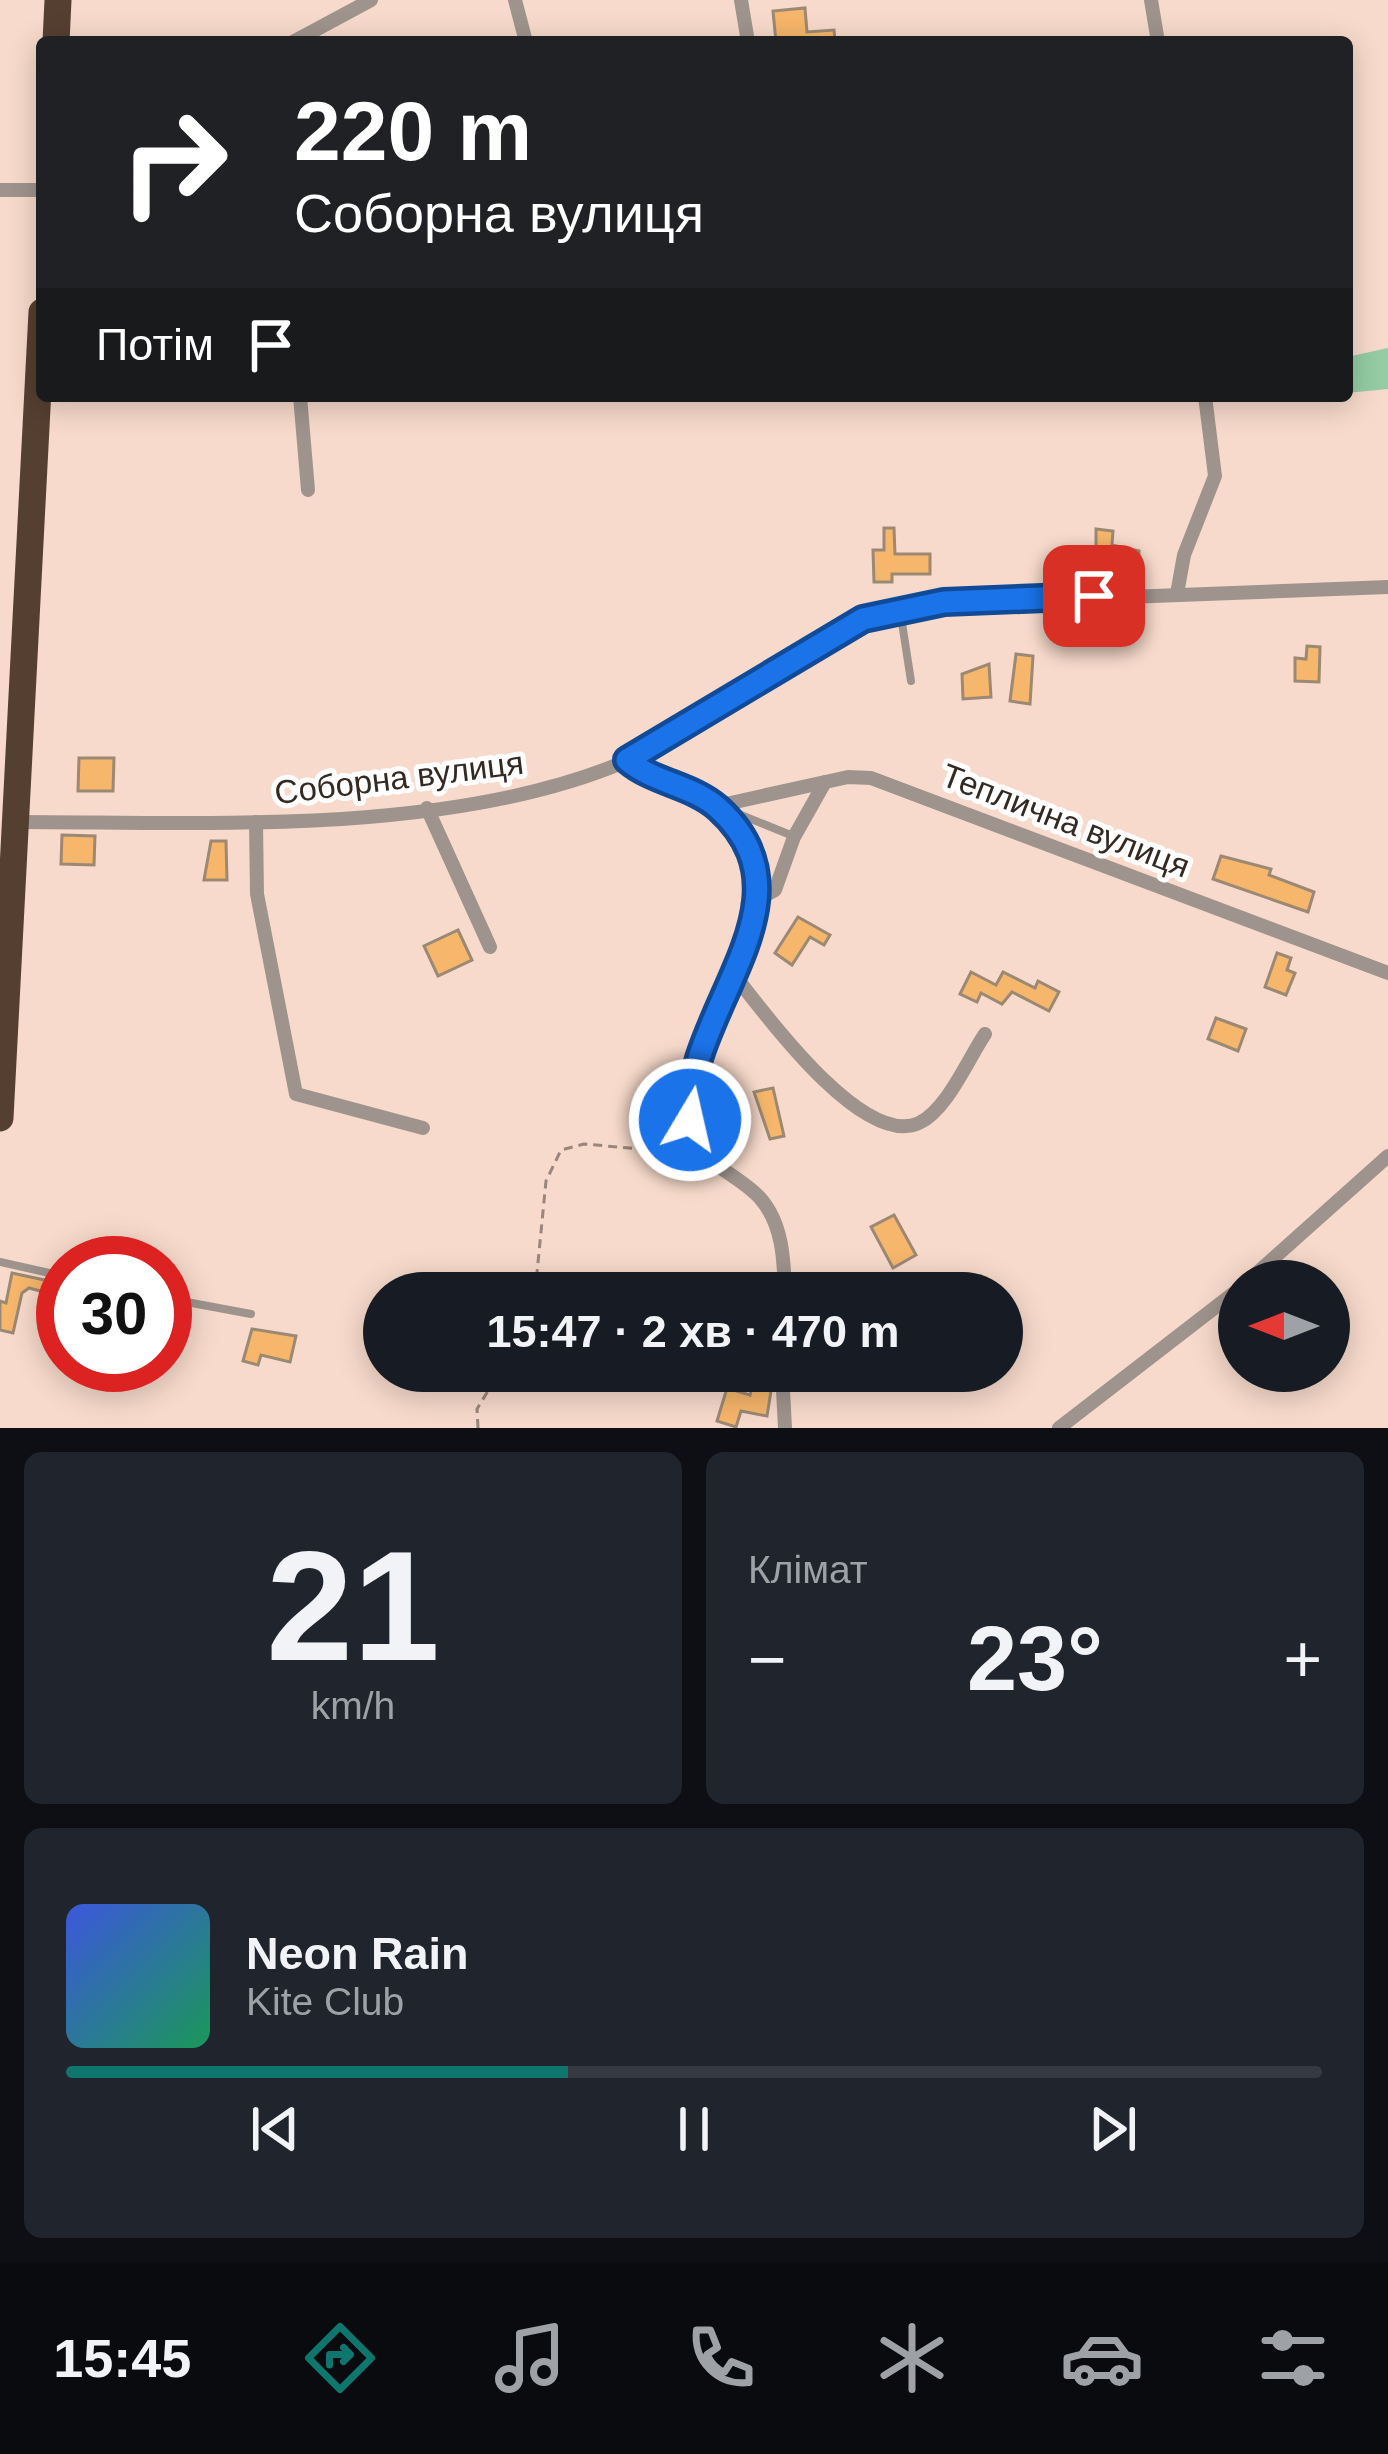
<!DOCTYPE html>
<html lang="uk">
<meta charset="utf-8">
<style>
body{margin:0;font-family:Helvetica,sans-serif;background:#20242c;color:#f1f3f6;height:100vh;display:flex;flex-direction:column;font-size:45px;white-space:nowrap}
*{box-sizing:border-box;margin:0}
p{font-size:39px;color:#9ea1a6}
.icon{flex:none;width:66px;height:66px;fill:none;stroke:currentColor;stroke-width:2;stroke-linecap:round;stroke-linejoin:round}
.map{position:relative;height:1428px;overflow:hidden}
.panel{display:flex;flex-direction:column;gap:24px;padding:24px;background:#0d0f14;flex:1}
.panel>*{flex:none}
.guide{position:absolute;left:36px;top:36px;width:1317px;height:366px;border-radius:12px;box-shadow:0 6px 30px #0003;background:#202124;color:#fff;overflow:hidden}
.needle{width:78px;rotate:270deg}
.tools{position:absolute;left:1218px;top:1260px;display:grid;gap:24px}
.tools a{display:grid;place-items:center;width:132px;height:132px;border-radius:50%;background:#171b24;box-shadow:0 6px 30px #0003;font-size:60px}
.speed{position:absolute;left:36px;top:1236px;display:flex;gap:24px;font-size:60px;font-weight:700;text-align:center}
.speed>*{display:grid;place-content:center;width:156px;height:156px;border-radius:50%;background:#171b24;box-shadow:0 6px 30px #0003;line-height:1}
.speed .limit{border:18px solid #d22;background:#fff;color:#111}
.pin{position:absolute;display:grid;place-items:center;width:102px;height:102px;color:#fff;margin:-51px;border-radius:24px;box-shadow:0 6px 18px #0006}
.me{position:absolute;width:132px;margin:-66px;rotate:9deg;stroke-linejoin:round;filter:drop-shadow(0 0 9px #0008)}
.turn{display:flex;align-items:center;gap:42px;height:252px;padding:0 60px;font-size:54px}
.turn .icon{width:156px;height:156px;stroke-width:2.5}
.turn b{display:block;font-size:84px;line-height:102px}
.then{display:flex;align-items:center;height:114px;padding:0 60px;background:#0003;gap:24px;font-size:45px}
.big{font-size:90px;font-weight:600;line-height:1.1}
.panel .widget{flex:1;display:flex;flex-direction:column;justify-content:center;gap:18px;min-width:0;padding:0 42px;border-radius:18px;background:#20242c}
.panel .dial{align-items:center;gap:0}
.dial b{font-size:156px;line-height:1}
.song{display:flex;align-items:center;gap:36px}
.cover{width:144px;height:144px;border-radius:18px;background:linear-gradient(135deg,hsl(230 70% 55%),hsl(150 70% 35%))}
.played{height:12px;border-radius:6px;background:linear-gradient(90deg,#0f766e 40%,#363941 40%)}
.keys{display:flex;justify-content:space-around;direction:ltr}
.heat{display:flex;justify-content:space-between;align-items:center;font-size:66px;direction:ltr}
.panel .tiles{flex:1;display:grid;gap:24px;grid-template-columns:1fr 1fr}
.widget:last-child{grid-column:span 2}
.trip{position:absolute;left:363px;top:1272px;width:660px;height:120px;border-radius:60px;background:#171b24;box-shadow:0 6px 30px #0003;font-weight:600;line-height:120px;text-align:center}
.tabs{display:flex;height:192px;justify-content:space-around;align-items:center;background:#090b0e;color:#9ea1a6}
.tabs .icon{width:84px;height:84px}
.tabs .active{color:#0f766e}
.tabs b{font-size:54px;color:#f1f3f6}
.map>svg:first-child{display:block}
</style>
<div class="map">
<svg width="1388" height="1428" viewBox="0 0 1388 1428">
<rect width="100%" height="100%" fill="#f7dacb"/>
<path fill="#95cca3" d="M1388 348V389L1347 393V357Z"/>
<g fill="#f6b66b" stroke="#9c8974" stroke-width="3">
<path d="M805 8 807 32 834 30 835 40 776 42 773 11Z"/>
<path d="M884 528H894L895 554H930V574H892V582H874L873 550H884Z"/>
<path d="M1096 529 1113 531 1112 545 1139 551V566H1111L1110 579 1096 578Z"/>
<path d="M1307 646 1320 647 1319 682 1295 681V658L1306 659Z"/>
<path d="M1016 654 1033 656 1030 704 1010 701Z"/>
<path d="M989 664 991 697 963 699 962 674Z"/>
<path d="M79 758H114L113 791H78Z"/>
<path d="M62 835 95 836 94 865 61 864Z"/>
<path d="M211 841H226L227 880H204Z"/>
<path d="M1221 856 1271 869 1269 875 1314 892 1308 912 1213 879Z"/>
<path d="M798 917 830 935 824 945 810 937 792 965 775 953Z"/>
<path d="M458 930 472 960 438 976 424 946Z"/>
<path d="M1277 953 1291 958 1287 970 1295 973 1286 995 1265 987Z"/>
<path d="M971 972 996 985 1003 972 1035 988 1038 981 1059 992 1049 1011 1012 992 1002 1004 981 993 977 1002 960 994Z"/>
<path d="M1216 1018 1246 1029 1238 1051 1208 1039Z"/>
<path d="M773 1088 784 1136 770 1139 754 1092Z"/>
<path d="M894 1215 916 1255 893 1268 871 1227Z"/>
<path d="M12 1273 63 1284V1297L29 1288 22 1293 13 1333 0 1330V1301L6 1303Z"/>
<path d="M252 1329 296 1336 290 1362 261 1355 258 1365 243 1361Z"/>
<path d="M752 1387 771 1391 767 1416 741 1411 736 1427 717 1421 727 1388 750 1395Z"/>
</g>
<g fill="none" stroke-linecap="round" stroke-linejoin="round">
<g stroke="#9a867c" stroke-width="3" stroke-dasharray="9 6" stroke-linecap="butt">
<path d="M535 1293 546 1181 561 1150 584 1144 686 1153"/>
<path d="M478 1428 477 1409 500 1371"/>
</g>
<g stroke="#9f948d" stroke-width="8">
<path d="M900 610 911 681"/>
<path d="M724 808 793 836"/>
<path d="M0 1262 63 1276"/>
<path d="M165 1298 251 1314"/>
</g>
<g stroke="#9f948d" stroke-width="14">
<path d="M515 0 526 42"/>
<path d="M741 0 748 42"/>
<path d="M1151 0 1158 42"/>
<path d="M293 42 371 0"/>
<path d="M0 190H42"/>
<path d="M300 396 308 490"/>
<path d="M1177 594 1184 555 1215 476 1205 396"/>
<path d="M627 760C653 783 690 784 716 806 829 901 675 1013 690 1119 696 1166 733 1169 760 1198 783 1224 784 1261 785 1293"/>
<path d="M717 806 848 777 871 778 1388 973"/>
<path d="M427 808 490 947"/>
<path d="M18 822C207 822 448 836 624 762 730 717 805 626 921 605L1388 587"/>
<path d="M256 822 257 894 296 1094 423 1128"/>
<path d="M760 898 775 890 794 837 825 782"/>
<path d="M732 972C762 1010 862 1149 919 1123 947 1110 968 1059 985 1034"/>
<path d="M1248 1281 1388 1156"/>
<path d="M782 1371 785 1428"/>
<path d="M1059 1428 1239 1289"/>
</g>
<g stroke="#553f31" stroke-width="27">
<path d="M56 42 58 0"/>
<path d="M0 1118 42 312"/>
</g>
</g>
<g fill="none" stroke-linecap="round" stroke-linejoin="round">
<g stroke="#114b97" stroke-width="30">
<path id="route" d="M690 1120C683 1011 822 902 718 808 692 785 654 783 627 760L863 619 944 602 1094 596"/>
</g>
<use href="#route" stroke="#1a73e8" stroke-width="21"/>
</g>
<g text-anchor="middle" stroke-width="10" stroke-linejoin="round" paint-order="stroke">
<g font-size="33" fill="#342a24" stroke="#fff">
<text transform="translate(399 777) rotate(-7)" y="12">Соборна вулиця</text>
<text transform="translate(1066 820) rotate(21)" y="12">Теплична вулиця</text>
</g>
</g>
</svg>
<div class="tools">
<a><svg class="needle" viewBox="-14 -14 28 28"><path d="M0-13l5 13h-10z" fill="#e53935"/><path d="M0 13l5-13h-10z" fill="#9ea1a6"/></svg></a>
</div>
<div class="speed"><div class="limit">30</div></div>
<div class="pin" style="left:1094px;top:596px;background:#d93025"><svg class="icon" aria-label="arrive" viewBox="0 0 24 24"><path d="M6 21V4h12l-3 4 3 4H6"/></svg></div>
<svg class="me" style="left:690px;top:1120px" viewBox="-20 -20 40 40"><circle r="17" fill="#1a73e8" stroke="#fff" stroke-width="3"/><path d="M0-11L8 9 0 5-8 9z" fill="#fff"/></svg>
<div class="trip">15:47 · 2 хв · 470 m</div>
<div class="guide">
<div class="turn"><svg class="icon" aria-label="right" viewBox="0 0 24 24"><path d="M7 20v-9h11M14 6l5 5-5 5"/></svg><div><b>220 m</b>Соборна вулиця</div></div>
<div class="then">Потім<svg class="icon" aria-label="arrive" viewBox="0 0 24 24"><path d="M6 21V4h12l-3 4 3 4H6"/></svg></div>
</div>
</div>
<section class="panel">
<div class="tiles">
<div class="widget dial"><b>21</b><p>km/h</p></div>
<div class="widget"><p>Клімат</p>
<div class="heat"><a>−</a><b class="big">23°</b><a>+</a></div>
</div>
<div class="widget">
<div class="song"><i class="cover"></i><div><b>Neon Rain</b><p>Kite Club</p></div></div>
<div class="played"></div>
<div class="keys"><svg class="icon" aria-label="previous" viewBox="0 0 24 24"><path d="M18 5L8 12l10 7zM5 5v14"/></svg><svg class="icon" aria-label="pause" viewBox="0 0 24 24"><path d="M8 5v14M16 5v14"/></svg><svg class="icon" aria-label="next" viewBox="0 0 24 24"><path d="M6 5l10 7-10 7zM19 5v14"/></svg></div>
</div>
</div>
</section>
<nav class="tabs">
<b>15:45</b>
<svg class="icon active" aria-label="directions" viewBox="0 0 24 24"><path d="M12 3l9 9-9 9-9-9zM9 14v-3h6M13 9l2 2-2 2"/></svg>
<svg class="icon" aria-label="music" viewBox="0 0 24 24"><path d="M9 18V5l10-2v13"/><circle cx="6" cy="18" r="3"/><circle cx="16" cy="16" r="3"/></svg>
<svg class="icon" aria-label="phone" viewBox="0 0 24 24"><path d="M5 4h4l2 5-3 2q2 4 5 5l2-3 5 2v4C11 20 4 13 5 4z"/></svg>
<svg class="icon" aria-label="climate" viewBox="0 0 24 24"><path d="M12 3v18M4 7l16 10M4 17L20 7"/></svg>
<svg class="icon" aria-label="car" viewBox="0 0 24 24"><path d="M5 17H2v-5l4-1 3-4h7l3 4 3 1v5h-3M9 17h6M6 11h13"/><circle cx="7" cy="17" r="2"/><circle cx="17" cy="17" r="2"/></svg>
<svg class="icon" aria-label="filters" viewBox="0 0 24 24"><path d="M4 7h16M4 17h16"/><circle cx="9" cy="7" r="2"/><circle cx="15" cy="17" r="2"/></svg>
</nav>
